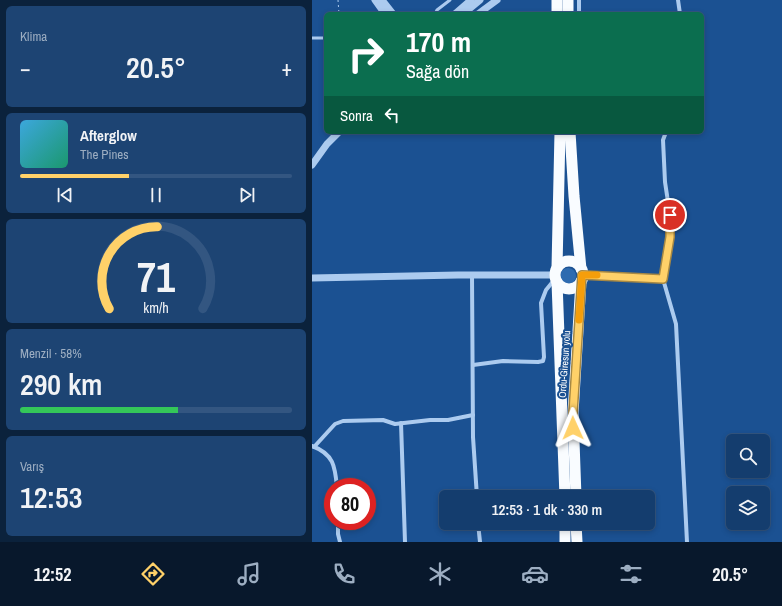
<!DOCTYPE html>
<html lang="tr">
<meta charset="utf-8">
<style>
body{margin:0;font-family:"Archivo Narrow",sans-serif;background:#1d4473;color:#f1f3f6;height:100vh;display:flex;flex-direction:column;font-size:15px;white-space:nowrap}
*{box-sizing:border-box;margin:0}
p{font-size:13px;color:#9daec2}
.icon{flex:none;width:22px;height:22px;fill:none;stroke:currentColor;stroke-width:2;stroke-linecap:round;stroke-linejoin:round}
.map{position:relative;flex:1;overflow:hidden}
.details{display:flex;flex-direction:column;gap:6px;padding:6px;background:#0b223c;width:312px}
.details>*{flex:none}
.guide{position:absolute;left:12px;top:12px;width:380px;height:122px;border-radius:6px;box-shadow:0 2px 6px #0003,0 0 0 1px #335681;background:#0b6e4f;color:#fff;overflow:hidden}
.tools{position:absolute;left:414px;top:434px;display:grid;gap:8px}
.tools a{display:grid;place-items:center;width:44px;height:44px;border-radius:6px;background:#143d6e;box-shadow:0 2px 6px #0003,0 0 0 1px #335681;font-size:20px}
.speed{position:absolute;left:12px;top:478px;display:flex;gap:8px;font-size:20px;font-weight:700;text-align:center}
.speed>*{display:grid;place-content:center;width:52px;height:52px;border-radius:50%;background:#143d6e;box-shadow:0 2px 6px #0003,0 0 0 1px #335681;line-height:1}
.speed .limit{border:6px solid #d22;background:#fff;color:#111}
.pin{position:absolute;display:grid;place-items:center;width:34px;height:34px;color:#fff;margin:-17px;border:2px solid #fff;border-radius:50%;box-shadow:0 1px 4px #0007}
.me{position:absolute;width:44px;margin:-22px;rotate:359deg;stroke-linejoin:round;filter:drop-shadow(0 0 3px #0008)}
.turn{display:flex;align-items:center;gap:14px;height:84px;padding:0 16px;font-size:18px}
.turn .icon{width:52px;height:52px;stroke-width:2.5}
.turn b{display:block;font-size:28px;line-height:34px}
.then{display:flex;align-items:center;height:38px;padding:0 16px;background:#0003;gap:8px;font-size:15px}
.big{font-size:30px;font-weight:600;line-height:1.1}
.details .tile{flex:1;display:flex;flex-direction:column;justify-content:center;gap:6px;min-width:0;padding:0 14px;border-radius:6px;background:#1d4473}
.details .dial{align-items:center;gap:0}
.dial svg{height:104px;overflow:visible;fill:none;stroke:#335681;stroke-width:7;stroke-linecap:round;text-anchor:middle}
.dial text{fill:#f1f3f6;stroke:none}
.song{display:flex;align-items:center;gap:12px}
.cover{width:48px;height:48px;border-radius:6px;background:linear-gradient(135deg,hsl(200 70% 55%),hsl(160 70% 35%))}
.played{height:4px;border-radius:2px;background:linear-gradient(90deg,#ffd169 40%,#335681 40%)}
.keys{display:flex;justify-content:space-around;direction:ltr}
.heat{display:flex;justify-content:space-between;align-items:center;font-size:22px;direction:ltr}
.charge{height:6px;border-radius:3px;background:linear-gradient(90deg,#34c759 58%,#335681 0)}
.trip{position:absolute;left:127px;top:490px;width:216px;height:40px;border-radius:6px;background:#143d6e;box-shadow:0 2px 6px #0003,0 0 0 1px #335681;font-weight:600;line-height:40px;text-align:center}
.dock{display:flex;height:64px;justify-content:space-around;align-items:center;background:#08182c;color:#9daec2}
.dock .icon{width:28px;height:28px}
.dock .selected{color:#ffd169}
.dock b{font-size:18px;color:#f1f3f6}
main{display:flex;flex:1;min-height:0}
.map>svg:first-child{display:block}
</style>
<main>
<section class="details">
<div class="tile"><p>Klima</p>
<div class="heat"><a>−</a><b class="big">20.5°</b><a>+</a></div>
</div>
<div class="tile">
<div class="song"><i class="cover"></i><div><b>Afterglow</b><p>The Pines</p></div></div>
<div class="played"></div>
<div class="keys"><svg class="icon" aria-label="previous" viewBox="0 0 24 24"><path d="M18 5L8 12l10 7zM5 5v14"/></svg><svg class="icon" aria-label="pause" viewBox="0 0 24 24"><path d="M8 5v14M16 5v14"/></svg><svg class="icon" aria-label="next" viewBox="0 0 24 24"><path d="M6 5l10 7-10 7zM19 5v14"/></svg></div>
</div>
<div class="tile dial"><svg viewBox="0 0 100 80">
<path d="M14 69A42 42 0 1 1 86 69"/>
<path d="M14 69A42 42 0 0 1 51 6" stroke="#ffd169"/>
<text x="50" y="56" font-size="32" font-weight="700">71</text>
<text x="50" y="72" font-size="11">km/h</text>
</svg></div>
<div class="tile"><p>Menzil · 58%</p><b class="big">290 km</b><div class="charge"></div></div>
<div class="tile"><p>Varış</p><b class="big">12:53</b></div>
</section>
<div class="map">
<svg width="470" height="542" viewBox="0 0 470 542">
<rect width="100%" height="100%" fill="#1b5192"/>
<circle fill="#2e6bb0" cx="256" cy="276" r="8"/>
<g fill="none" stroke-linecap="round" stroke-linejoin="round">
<path stroke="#accbef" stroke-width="1" stroke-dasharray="2 3" stroke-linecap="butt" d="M26 0 27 14"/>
<g stroke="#accbef" stroke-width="3">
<path d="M123 14 125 10 138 0"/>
<path d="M0 38H14"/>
</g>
<g stroke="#accbef" stroke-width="4">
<path d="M267 0V14"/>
<path d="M366 0 368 14"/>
<path d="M354 132 351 140 353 182 358 215V237L351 279 364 324 375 542"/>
<path d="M160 275 161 437 165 497"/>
<path d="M270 275 351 279"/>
<path d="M161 365 191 361 226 362 231 361 232 357 229 303 234 290 243 279"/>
<path d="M89 423 93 542"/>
<path d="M0 446C22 454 23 467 25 487"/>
<path d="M2 447 23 424 31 421 71 420 83 424 118 420H136L161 415"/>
<path d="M26 521V534L28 542"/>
<path d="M166 523 168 542"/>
</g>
<g stroke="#accbef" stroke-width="7">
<path d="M63 0 73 14"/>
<path d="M70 0 81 14"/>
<path d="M143 14 159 0"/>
<path d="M151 14 168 0"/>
<path d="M166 14 185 0"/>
<path d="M0 165 15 144 27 132"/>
<path d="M0 278 146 275H243"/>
</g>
<g stroke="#f9fcff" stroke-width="11">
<path d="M245 0V14"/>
<path d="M256 0V14"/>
<path d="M258 132 262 196 269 269"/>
<circle cx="257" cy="275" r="14"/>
<path d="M245 268 248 132"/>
<path d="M245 282 253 497"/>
<path d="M264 497 261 413 269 281"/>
<path d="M253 523V542"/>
<path d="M264 523 265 542"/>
</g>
</g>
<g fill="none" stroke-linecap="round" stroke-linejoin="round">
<g stroke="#a68844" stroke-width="10">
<path id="route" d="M261 428V413L270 275 351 279 358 237V215"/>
</g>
<use href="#route" stroke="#ffd169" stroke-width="7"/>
<path stroke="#f59e0b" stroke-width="7" d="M267 320 270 275H285"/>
</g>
<g text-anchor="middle" stroke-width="4" stroke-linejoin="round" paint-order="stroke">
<g font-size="10" fill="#fff" stroke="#1b5192">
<text transform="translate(252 364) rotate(-86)" y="4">Ordu-Giresun yolu</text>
</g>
</g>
</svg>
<div class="tools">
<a><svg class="icon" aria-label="search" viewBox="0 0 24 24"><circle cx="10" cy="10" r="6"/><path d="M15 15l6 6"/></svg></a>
<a><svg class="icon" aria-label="layers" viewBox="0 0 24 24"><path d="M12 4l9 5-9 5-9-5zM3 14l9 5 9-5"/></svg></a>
</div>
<div class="speed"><div class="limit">80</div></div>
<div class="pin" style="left:358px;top:215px;background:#d93025"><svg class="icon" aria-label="arrive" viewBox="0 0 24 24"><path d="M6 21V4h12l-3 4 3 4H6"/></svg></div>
<svg class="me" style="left:261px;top:428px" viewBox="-20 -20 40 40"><path d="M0-17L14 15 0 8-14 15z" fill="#ffd169" stroke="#fff" stroke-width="4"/></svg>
<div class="trip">12:53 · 1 dk · 330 m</div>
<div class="guide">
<div class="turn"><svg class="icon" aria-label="right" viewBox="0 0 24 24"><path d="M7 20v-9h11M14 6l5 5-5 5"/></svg><div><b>170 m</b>Sağa dön</div></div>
<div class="then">Sonra<svg class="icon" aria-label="left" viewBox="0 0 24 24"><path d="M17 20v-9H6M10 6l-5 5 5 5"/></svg></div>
</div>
</div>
</main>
<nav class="dock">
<b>12:52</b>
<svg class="icon selected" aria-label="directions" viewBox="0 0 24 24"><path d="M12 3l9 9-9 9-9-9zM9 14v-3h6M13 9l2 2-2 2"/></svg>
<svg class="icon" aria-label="music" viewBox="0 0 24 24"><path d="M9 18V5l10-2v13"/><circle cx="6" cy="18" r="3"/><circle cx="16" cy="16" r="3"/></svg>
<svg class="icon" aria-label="phone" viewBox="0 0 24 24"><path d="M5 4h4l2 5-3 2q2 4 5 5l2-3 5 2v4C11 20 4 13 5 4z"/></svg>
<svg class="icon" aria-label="climate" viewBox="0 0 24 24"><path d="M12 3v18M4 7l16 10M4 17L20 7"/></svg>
<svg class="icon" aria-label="car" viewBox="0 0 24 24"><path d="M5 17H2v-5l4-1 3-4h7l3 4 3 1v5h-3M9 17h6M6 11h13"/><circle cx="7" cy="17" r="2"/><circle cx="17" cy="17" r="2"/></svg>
<svg class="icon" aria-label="filters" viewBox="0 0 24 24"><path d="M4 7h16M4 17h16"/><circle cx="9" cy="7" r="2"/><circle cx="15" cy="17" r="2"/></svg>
<b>20.5°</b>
</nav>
